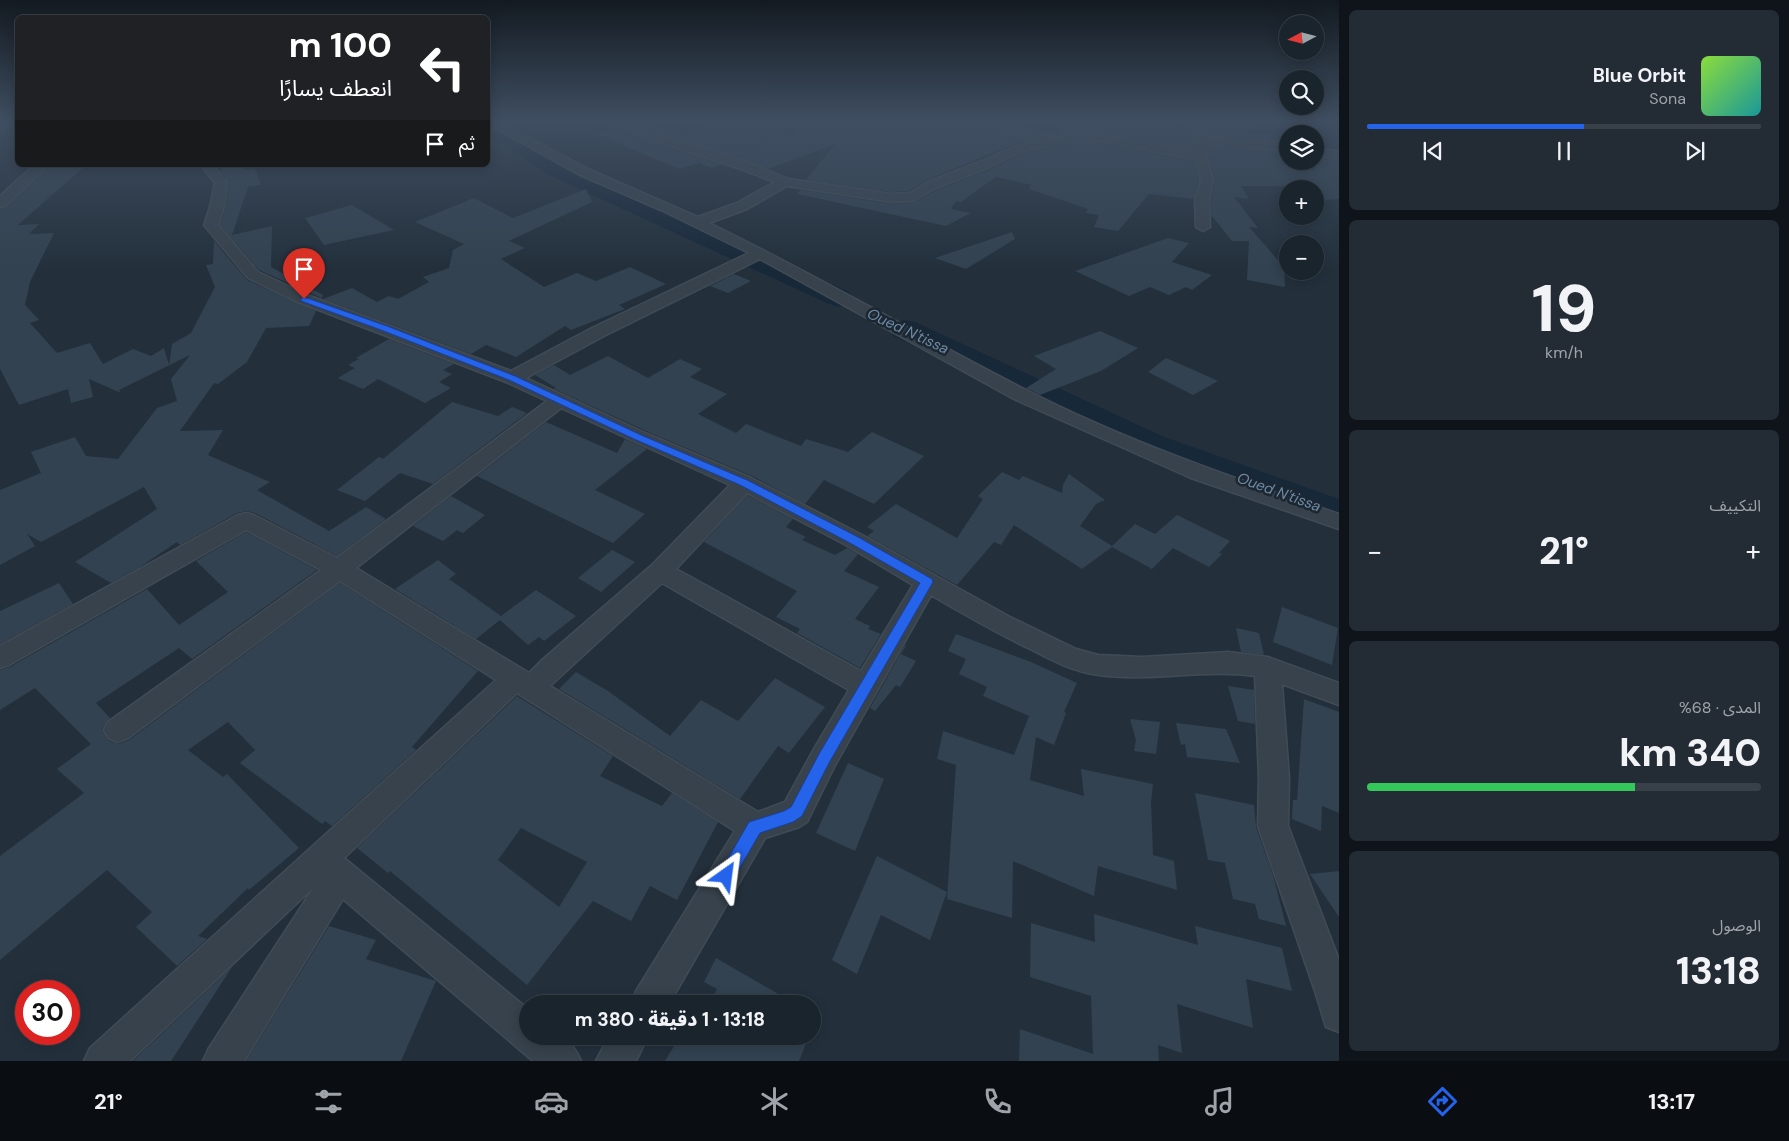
<!DOCTYPE html>
<html lang="ar">
<meta charset="utf-8">
<style>
body{margin:0;font-family:"DM Sans","Noto Sans Arabic",sans-serif;background:#232c35;color:#f1f3f6;direction:rtl;height:100vh;display:flex;flex-direction:column;font-size:19px;white-space:nowrap}
*{box-sizing:border-box;margin:0}
p{font-size:16px;color:#9fa4aa}
.icon{flex:none;width:28px;height:28px;fill:none;stroke:currentColor;stroke-width:2;stroke-linecap:round;stroke-linejoin:round}
.map{position:relative;flex:1;overflow:hidden;direction:ltr}
.details{display:flex;flex-direction:column;gap:10px;padding:10px;background:#0e1419;width:450px}
.details>*{flex:none}
.banner{position:absolute;left:15px;top:15px;width:475px;height:152px;border-radius:8px;box-shadow:0 2px 12px #0003,0 0 0 1px #384149;direction:rtl;background:#202124;color:#fff;overflow:hidden}
.needle{width:32px;rotate:263deg}
.fabs{position:absolute;left:1279px;top:15px;display:grid;gap:10px}
.fabs a{display:grid;place-items:center;width:45px;height:45px;border-radius:50%;background:#1a242d;box-shadow:0 2px 12px #0003,0 0 0 1px #384149;font-size:25px}
.speed{position:absolute;left:15px;top:980px;display:flex;gap:10px;font-size:25px;font-weight:700;text-align:center}
.speed>*{display:grid;place-content:center;width:65px;height:65px;border-radius:50%;background:#1a242d;box-shadow:0 2px 12px #0003,0 0 0 1px #384149;line-height:1}
.speed .limit{border:8px solid #d22;background:#fff;color:#111}
.pin{position:absolute;display:grid;place-items:center;width:42px;height:42px;color:#fff;margin:-51px -21px;border-radius:50% 50% 50% 0;rotate:-45deg;box-shadow:0 0 5px #0007}
.pin .icon{rotate:45deg}
.me{position:absolute;width:55px;margin:-28px;rotate:31deg;stroke-linejoin:round;filter:drop-shadow(0 0 4px #0008)}
.turn{display:flex;align-items:center;gap:18px;height:105px;padding:0 15px;font-size:22px}
.turn .icon{width:65px;height:65px;stroke-width:2.5}
.turn b{display:block;font-size:35px;line-height:42px}
.then{display:flex;align-items:center;height:48px;padding:0 15px;background:#0003;gap:10px;font-size:19px}
.big{font-size:38px;font-weight:800;line-height:1.1}
.details .card{flex:1;display:flex;flex-direction:column;justify-content:center;gap:8px;min-width:0;padding:0 18px;border-radius:8px;background:#232c35}
.details .dial{align-items:center;gap:0}
.dial b{font-size:65px;line-height:1}
.song{display:flex;align-items:center;gap:15px}
.cover{width:60px;height:60px;border-radius:8px;background:linear-gradient(135deg,hsl(90 70% 55%),hsl(180 70% 35%))}
.played{height:5px;border-radius:2px;background:linear-gradient(90deg,#2563eb 55%,#384149 55%)}
.keys{display:flex;justify-content:space-around;direction:ltr}
.heat{display:flex;justify-content:space-between;align-items:center;font-size:28px;direction:ltr}
.charge{height:8px;border-radius:4px;background:linear-gradient(90deg,#34c759 68%,#384149 0)}
.trip{position:absolute;left:519px;top:995px;width:302px;height:50px;border-radius:25px;background:#1a242d;box-shadow:0 2px 12px #0003,0 0 0 1px #384149;font-weight:800;line-height:50px;text-align:center;direction:rtl}
.menu{display:flex;height:80px;justify-content:space-around;align-items:center;background:#0a0e12;color:#9fa4aa}
.menu .icon{width:35px;height:35px}
.menu .on{color:#2563eb}
.menu b{font-size:22px;color:#f1f3f6}
main{display:flex;flex:1;min-height:0}
.map>svg:first-child{display:block}
</style>
<main>
<section class="details">
<div class="card">
<div class="song"><i class="cover"></i><div><b>Blue Orbit</b><p>Sona</p></div></div>
<div class="played"></div>
<div class="keys"><svg class="icon" aria-label="previous" viewBox="0 0 24 24"><path d="M18 5L8 12l10 7zM5 5v14"/></svg><svg class="icon" aria-label="pause" viewBox="0 0 24 24"><path d="M8 5v14M16 5v14"/></svg><svg class="icon" aria-label="next" viewBox="0 0 24 24"><path d="M6 5l10 7-10 7zM19 5v14"/></svg></div>
</div>
<div class="card dial"><b>19</b><p>km/h</p></div>
<div class="card"><p>التكييف</p>
<div class="heat"><a>−</a><b class="big">21°</b><a>+</a></div>
</div>
<div class="card"><p>المدى · 68%</p><b class="big">340 km</b><div class="charge"></div></div>
<div class="card"><p>الوصول</p><b class="big">13:18</b></div>
</section>
<div class="map">
<svg width="1339" height="1061" viewBox="0 0 1339 1061">
<rect width="100%" height="100%" fill="#23303c"/>
<g fill="none" stroke-linecap="round" stroke-linejoin="round">
<g fill="#172839" fill-rule="evenodd">
<path d="M488 121H495L563 164 849 292 854 298 849 304 839 307 829 304 547 174 488 134Z"/>
<path d="M904 320 915 322 1162 436 1339 499V526L1136 452 893 336 889 329 893 322Z"/>
</g>
</g>
<g fill="#324250" fill-rule="evenodd">
<path d="M734 121H759L794 135 795 121H961L968 126 1034 140 1015 144 927 180 909 191 892 192 806 180 835 144 768 169 638 125 649 123 658 129 663 127 680 134Z"/>
<path d="M1060 121H1147L1140 124 1188 128 1192 139V150L1109 134 1081 131 1055 136 1043 132 1045 130 1059 133Z"/>
<path d="M1203 129 1275 135 1282 142 1205 134Z"/>
<path d="M614 130 722 165 711 168 700 163 679 169 594 133Z"/>
<path d="M1081 141 1109 144 1194 162 1199 179 1194 199 1149 194 1118 231 1094 227 1099 215 1086 213 1088 209 1029 189 1031 185 996 177 961 202 956 201 951 209 971 213 946 226 797 194 801 190 892 204 913 203 937 190 991 169 1024 153Z"/>
<path d="M1208 145 1288 153V161H1303L1315 172V158L1339 161V199L1315 201V189H1299L1298 186H1241L1249 199 1234 197 1258 228 1249 227 1284 267 1285 287 1247 280 1249 241H1232L1211 215V201L1215 179 1208 157Z"/>
<path d="M50 165H86L18 225 39 224 29 234 54 233 30 282 25 305 39 320 30 323 57 353 90 343 103 364 133 349 151 356 164 348 169 365 172 344 191 333 215 287 206 265 213 264 214 241 247 280 316 311 309 326 266 328 247 362 218 384 214 383 180 431 223 430 208 455 270 482 257 490 329 531 366 507 386 519 337 556 255 513 246 511 237 513 180 545 177 542 140 567 111 583 75 562 157 509 144 487 41 542 27 534 35 546 0 565V490L41 473 31 452 75 437 86 456 118 459 157 408 177 401 171 379 190 355 119 390 121 393 89 379 93 397 71 403 68 389 19 405 0 369V209L6 207Z"/>
<path d="M221 165H244L246 170 255 168 261 185 248 187 232 235 272 226 271 267 323 295 322 298 259 270 220 225 226 207 229 183 221 172Z"/>
<path d="M586 189 592 202 509 241 525 248 501 259 544 287 577 273 596 281 630 267 666 284 619 305 625 309 571 330 565 326 516 357 486 345 471 354 323 299 352 288 377 302 389 296 398 299 429 282 423 277 449 268 453 250 464 244 415 222 474 198 513 218Z"/>
<path d="M352 205 394 230 324 245 305 218Z"/>
<path d="M1012 232 1015 239 966 269 935 258Z"/>
<path d="M1168 238 1189 243 1172 262 1212 275 1192 290 1186 287 1169 295 1150 287 1129 296 1075 271Z"/>
<path d="M734 274 751 281 728 293 710 286Z"/>
<path d="M1100 331 1138 348 1101 371 1040 395 1026 388 1056 369 1034 356Z"/>
<path d="M389 339 454 364 443 370 452 374 439 382 451 388 425 403 378 379 363 389 338 378 355 368 348 365 359 359 356 358Z"/>
<path d="M608 356 648 378 680 359 702 369 690 377 727 394 698 414 736 433 746 424 801 446 806 439 848 452 872 432 924 456 874 504 824 480 805 504 752 476 646 431 554 389 556 388 535 375 554 365 570 375Z"/>
<path d="M1166 358 1196 371 1218 381 1193 395 1148 372Z"/>
<path d="M452 402 498 416 512 407 527 413 433 484 400 473 365 501 337 490 379 457 383 459Z"/>
<path d="M546 422 617 453 625 439 647 449 595 490 645 514 613 543 477 476Z"/>
<path d="M1002 472 1019 480 1023 476 1062 493 1063 485 1069 474 1105 500 1096 504 1080 526 1112 546 1135 524 1155 534 1177 515 1230 541 1219 553 1222 554 1209 567 1173 548 1152 569 1112 547 1082 569 1014 525 1001 545 994 542 957 585 867 536 874 531 867 527 896 504 957 538 983 499 978 496Z"/>
<path d="M747 495 793 519 786 527 806 537 802 540 835 555 847 548 858 554 844 571 879 587 855 619 870 626 868 629 881 634 860 668 797 633 800 629 776 617 797 591 704 542Z"/>
<path d="M451 496 485 515 463 533 457 530 443 541 413 526Z"/>
<path d="M246 532 317 570 192 659 179 648 96 703 110 718 102 729 107 740 119 744 129 740 340 583 478 671 412 747 416 750 332 826 325 821 322 824 240 763 255 750 228 722 188 750 223 777 227 774 299 848 249 890 248 888 198 936 207 939 177 966 136 927 152 912 107 870 0 960V856L84 793 57 769 91 744 35 688 0 710V670L10 667 147 589 179 625 228 592 196 561Z"/>
<path d="M612 550 635 562 601 592 578 578Z"/>
<path d="M438 560 456 574 449 579 501 616 536 590 576 616 544 641 539 637 528 645 500 620 476 639 395 589Z"/>
<path d="M59 583 73 604 0 644V611Z"/>
<path d="M1282 607 1338 628 1332 665 1273 642Z"/>
<path d="M1236 628 1259 633 1264 655 1241 652Z"/>
<path d="M956 634 1031 662 1077 683 1064 712 1066 713 1054 745 1036 737 1030 780 1084 796 1081 769 1153 784 1151 802 1153 855 1174 861 1177 890 1098 866 1094 896 1013 861 1012 918 947 899 956 765 937 759 943 731 1014 755 1029 716 983 696 987 687 959 674 966 659 948 651Z"/>
<path d="M905 645 906 646 901 654 916 661 900 687 896 685 875 711 870 708Z"/>
<path d="M576 672 608 691 670 736 701 700 738 721 775 678 825 707 789 753 778 746 740 799 559 689Z"/>
<path d="M1228 686 1254 690 1255 724 1238 721Z"/>
<path d="M517 696 613 756 600 776 662 806 672 793 718 822 677 900 650 886 631 921 593 901 527 985 390 871 388 873 357 848ZM521 828 587 862 559 907 498 860Z"/>
<path d="M1304 699 1339 712V813L1322 806 1321 831 1292 819 1293 800H1297Z"/>
<path d="M1130 719 1160 722 1156 754 1134 751 1136 740Z"/>
<path d="M1176 723 1226 729 1240 763 1187 757 1185 744 1181 745Z"/>
<path d="M848 763 884 779 855 851 816 833Z"/>
<path d="M1195 793 1254 805 1256 827 1273 875 1286 926 1259 919 1255 904 1233 899 1225 863 1208 860Z"/>
<path d="M877 856 947 892 930 940 881 915 857 974 832 960Z"/>
<path d="M1339 871V917L1310 874Z"/>
<path d="M1094 914 1198 945 1195 926 1282 948 1292 991 1246 979 1253 1028 1177 1004 1182 1053 1158 1045 1159 1061H1019L1020 1029 1093 1054 1091 996 1030 977 1031 923 1095 942Z"/>
<path d="M329 926 376 940 366 959 436 981 401 1061H246Z"/>
<path d="M716 958 787 999 795 1004H709L717 989 704 982Z"/>
<path d="M232 967 171 1061H133Z"/>
<path d="M680 1036H809L799 1061H665Z"/>
</g>
<g fill="none" stroke-linecap="round" stroke-linejoin="round">
<g stroke="#404b55" stroke-width="3">
<g id="minor">
<path d="M3 121H16L0 130V123Z"/>
<path d="M488 121H498L586 168 698 217 737 203 775 182 741 169 615 128 606 121H618L749 163 788 179 892 194 910 193 928 182 982 161 1016 146 1043 140 968 124 963 121H984L1050 135 1055 138 1081 133 1109 136 1194 152V139L1188 121H1198L1204 136 1288 144V151L1206 143V157L1213 179 1209 201 1210 227 1203 231 1196 227 1195 201 1201 179 1195 160 1109 142 1081 139 1023 151 990 167 936 188 913 201 892 202 787 186 747 209 709 223C816 275 920 336 1026 390 1126 441 1233 478 1339 514V529L1191 478 1014 399 760 259 604 336 526 378 645 433 751 478 862 535 1010 617 1076 649 1098 655 1142 657 1228 652 1268 657 1339 683V705L1282 684 1289 778 1288 826 1339 960V1032L1326 1027 1316 994 1258 826 1259 778 1255 676C1203 669 1151 682 1099 675 1075 672 1053 661 1032 650 997 633 965 615 931 595L834 767 807 822 799 827 765 838 669 1004H631L636 991 735 831 517 693 344 858 528 1009V1036C556 1036 568 1031 581 1061H533L343 899 244 1061H203L209 1048 314 887 130 1061H84L90 1048 496 680 340 581 128 738 118 742 108 738 104 730 108 722 321 570 246 530 9 665 0 668V646L238 515 246 513 254 515 337 558 547 401 506 382 298 302 248 278 204 225 210 207 215 183 201 165H213L227 183 224 207 218 225 258 272 310 296 511 371 592 328 749 253 661 210 578 174 488 124ZM561 408 730 485 652 565 541 661 529 673 356 568ZM747 493 846 545 913 585 861 671 676 569ZM662 583 849 690 814 749 785 802 758 812 550 686Z"/>
<path d="M1315 148 1339 151V159L1315 156Z"/>
<path d="M34 165H48L5 206 0 207V196Z"/>
<path d="M609 1036H648L636 1061H596Z"/>
</g>
</g>
<g stroke="#404b55" stroke-width="2">
<path id="secondary" d="M1187 121H1265C1257 130 1195 130 1187 121Z"/>
</g>
<use href="#minor" fill="#37424c" fill-rule="evenodd"/>
<use href="#secondary" fill="#45515f" fill-rule="evenodd"/>
</g>
<linearGradient id="sky" x2="0" y2="1"><stop stop-color="#131a21"/><stop offset="0.45" stop-color="#3f4e61"/><stop offset="1" stop-color="#3f4e61" stop-opacity="0"/></linearGradient>
<rect width="1339" height="269" fill="url(#sky)"/>
<path fill="#2563eb" stroke="#184099" d="M301 298H307L387 326 515 376 641 435 747 480 858 537 932 579 933 582 829 763 802 816 793 822 760 833 732 881 726 883 720 881 718 876 749 822 784 811 791 807 819 754 920 583 850 543 740 485 634 439 509 380 381 330 301 301Z"/>
<g text-anchor="middle" stroke-width="5" stroke-linejoin="round" paint-order="stroke">
<g font-size="15" font-style="italic" fill="#6c8aa6" stroke="#1c2731">
<text transform="translate(908 331) rotate(25)" y="5">Oued N'tissa</text>
<text transform="translate(1279 492) rotate(20)" y="5">Oued N'tissa</text>
</g>
</g>
</svg>
<div class="fabs">
<a><svg class="needle" viewBox="-14 -14 28 28"><path d="M0-13l5 13h-10z" fill="#e53935"/><path d="M0 13l5-13h-10z" fill="#9fa4aa"/></svg></a>
<a><svg class="icon" aria-label="search" viewBox="0 0 24 24"><circle cx="10" cy="10" r="6"/><path d="M15 15l6 6"/></svg></a>
<a><svg class="icon" aria-label="layers" viewBox="0 0 24 24"><path d="M12 4l9 5-9 5-9-5zM3 14l9 5 9-5"/></svg></a>
<a>+</a>
<a>−</a>
</div>
<div class="speed"><div class="limit">30</div></div>
<div class="pin" style="left:304px;top:299px;background:#d93025"><svg class="icon" aria-label="arrive" viewBox="0 0 24 24"><path d="M6 21V4h12l-3 4 3 4H6"/></svg></div>
<svg class="me" style="left:726px;top:876px" viewBox="-20 -20 40 40"><path d="M0-17L14 15 0 8-14 15z" fill="#2563eb" stroke="#fff" stroke-width="4"/></svg>
<div class="trip">13:18 · 1 دقيقة · 380 m</div>
<div class="banner">
<div class="turn"><svg class="icon" aria-label="left" viewBox="0 0 24 24"><path d="M17 20v-9H6M10 6l-5 5 5 5"/></svg><div><b>100 m</b>انعطف يسارًا</div></div>
<div class="then">ثم<svg class="icon" aria-label="arrive" viewBox="0 0 24 24"><path d="M6 21V4h12l-3 4 3 4H6"/></svg></div>
</div>
</div>
</main>
<nav class="menu">
<b>13:17</b>
<svg class="icon on" aria-label="directions" viewBox="0 0 24 24"><path d="M12 3l9 9-9 9-9-9zM9 14v-3h6M13 9l2 2-2 2"/></svg>
<svg class="icon" aria-label="music" viewBox="0 0 24 24"><path d="M9 18V5l10-2v13"/><circle cx="6" cy="18" r="3"/><circle cx="16" cy="16" r="3"/></svg>
<svg class="icon" aria-label="phone" viewBox="0 0 24 24"><path d="M5 4h4l2 5-3 2q2 4 5 5l2-3 5 2v4C11 20 4 13 5 4z"/></svg>
<svg class="icon" aria-label="climate" viewBox="0 0 24 24"><path d="M12 3v18M4 7l16 10M4 17L20 7"/></svg>
<svg class="icon" aria-label="car" viewBox="0 0 24 24"><path d="M5 17H2v-5l4-1 3-4h7l3 4 3 1v5h-3M9 17h6M6 11h13"/><circle cx="7" cy="17" r="2"/><circle cx="17" cy="17" r="2"/></svg>
<svg class="icon" aria-label="filters" viewBox="0 0 24 24"><path d="M4 7h16M4 17h16"/><circle cx="9" cy="7" r="2"/><circle cx="15" cy="17" r="2"/></svg>
<b>21°</b>
</nav>
